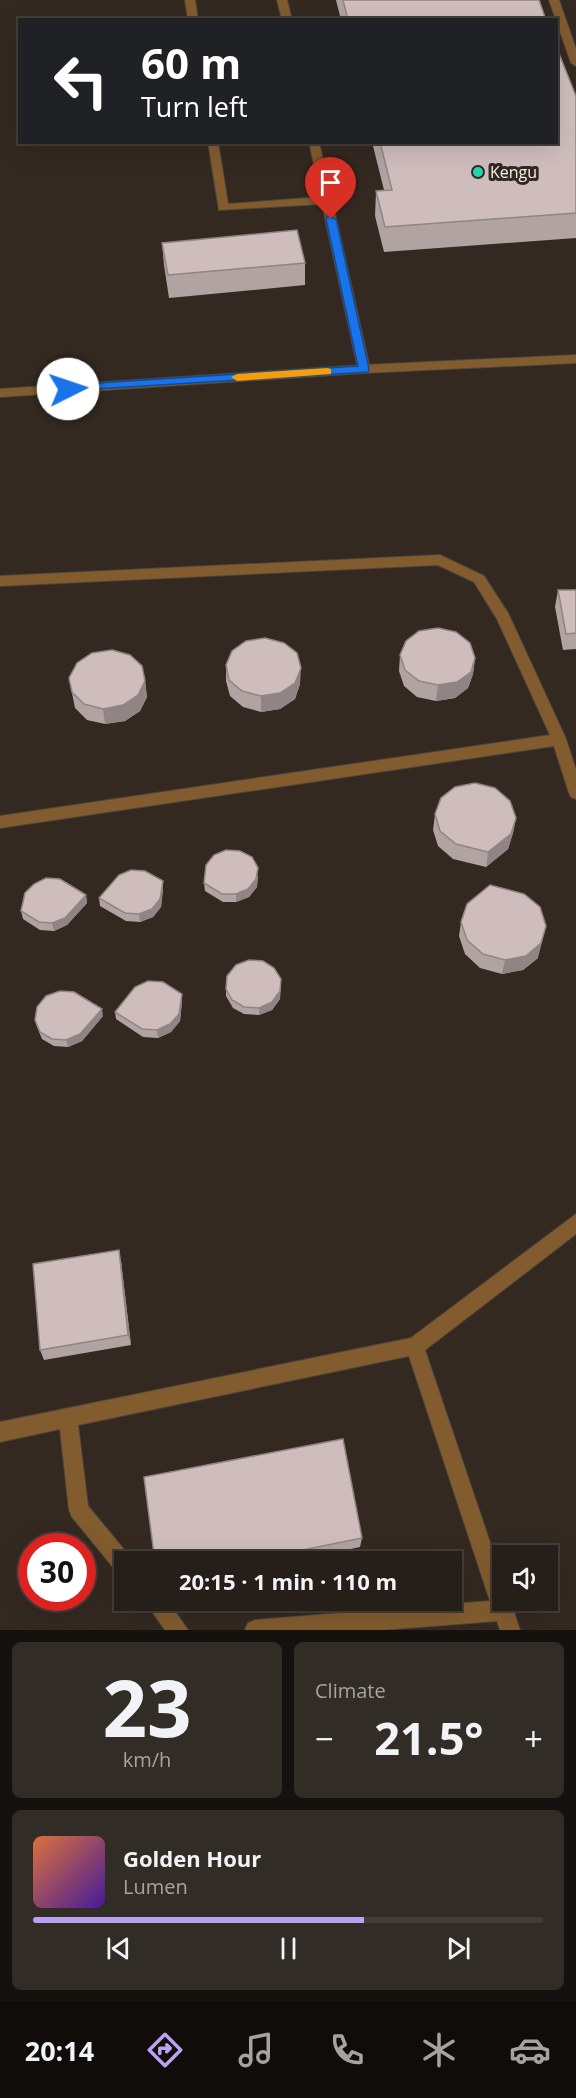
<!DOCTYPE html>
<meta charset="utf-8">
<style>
body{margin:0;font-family:"Open Sans",sans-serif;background:#322c26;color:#f1f3f6;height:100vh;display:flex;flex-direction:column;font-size:22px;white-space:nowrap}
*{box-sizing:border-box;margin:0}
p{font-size:20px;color:#a4a2a2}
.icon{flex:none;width:33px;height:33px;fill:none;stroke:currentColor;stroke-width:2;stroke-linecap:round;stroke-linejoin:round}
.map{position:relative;height:1630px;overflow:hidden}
.sheet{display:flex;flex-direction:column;gap:12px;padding:12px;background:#15110e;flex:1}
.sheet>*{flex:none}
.top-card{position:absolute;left:18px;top:18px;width:540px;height:126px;border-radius:0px;box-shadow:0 6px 24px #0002,0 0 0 2px #423d38;background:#202124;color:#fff;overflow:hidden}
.fabs{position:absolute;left:492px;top:1545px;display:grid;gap:12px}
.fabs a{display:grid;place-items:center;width:66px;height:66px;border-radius:0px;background:#261f19;box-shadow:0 6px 24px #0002,0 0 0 2px #423d38;font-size:30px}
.speed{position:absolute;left:18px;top:1533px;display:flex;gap:12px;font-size:30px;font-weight:700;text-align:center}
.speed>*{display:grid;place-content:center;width:78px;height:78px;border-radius:50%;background:#261f19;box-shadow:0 6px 24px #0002,0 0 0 2px #423d38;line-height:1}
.speed .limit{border:9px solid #d22;background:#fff;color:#111}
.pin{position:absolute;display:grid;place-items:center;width:51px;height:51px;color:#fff;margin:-62px -26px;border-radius:50% 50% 50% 0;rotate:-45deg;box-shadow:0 0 6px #0007}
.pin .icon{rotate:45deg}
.me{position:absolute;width:66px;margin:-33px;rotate:86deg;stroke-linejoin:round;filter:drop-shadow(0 0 4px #0008)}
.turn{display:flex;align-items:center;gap:21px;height:126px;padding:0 24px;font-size:27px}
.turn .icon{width:78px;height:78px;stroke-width:2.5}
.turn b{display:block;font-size:42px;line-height:51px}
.big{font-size:45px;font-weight:700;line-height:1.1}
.sheet .tile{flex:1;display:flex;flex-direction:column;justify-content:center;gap:9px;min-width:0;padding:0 21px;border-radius:9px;background:#322c26}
.sheet .dial{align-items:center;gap:0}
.dial b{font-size:78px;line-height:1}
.song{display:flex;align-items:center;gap:18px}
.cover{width:72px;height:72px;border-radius:9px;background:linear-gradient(135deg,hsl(20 70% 55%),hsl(260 70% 35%))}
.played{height:6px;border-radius:3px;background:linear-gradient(90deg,#bca0f2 65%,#423d38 65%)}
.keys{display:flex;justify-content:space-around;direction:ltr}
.heat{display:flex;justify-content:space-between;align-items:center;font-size:33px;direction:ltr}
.sheet .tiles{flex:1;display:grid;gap:12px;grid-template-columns:1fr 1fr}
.tile:last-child{grid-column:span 2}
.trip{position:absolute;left:114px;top:1551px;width:348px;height:60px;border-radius:0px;background:#261f19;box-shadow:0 6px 24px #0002,0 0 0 2px #423d38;font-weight:700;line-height:60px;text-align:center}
.dock{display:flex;height:96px;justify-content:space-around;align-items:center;background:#0f0c0a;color:#a4a2a2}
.dock .icon{width:42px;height:42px}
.dock .on{color:#bca0f2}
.dock b{font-size:27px;color:#f1f3f6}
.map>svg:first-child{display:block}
</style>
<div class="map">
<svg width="576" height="1630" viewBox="0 0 576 1630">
<rect width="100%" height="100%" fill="#332921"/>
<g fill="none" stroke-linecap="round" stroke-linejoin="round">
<g stroke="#4e453d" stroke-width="2">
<g id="service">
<path d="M185 0H195L198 20H188Z"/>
<path d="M277 0H287L292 20H282Z"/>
<path d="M549 0H559L576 49V66L571 63Z"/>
<path d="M208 142H218L228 204 321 197 309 142H319L370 369 368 372 364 373 358 369 322 204 219 210Z"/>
<path d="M440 555 484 576 508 613 566 739 576 770V799L571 797 569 793 554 746 0 828V816L550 735 497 619 474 582 438 565 0 586V576Z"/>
<path d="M576 1214V1234L425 1350 502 1578V1600H510L520 1630H500L497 1621 381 1630H245L248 1623 255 1620 490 1601 409 1356 78 1425 88 1506 131 1558 132 1562H124V1575L117 1572 72 1517 69 1510 60 1429 0 1442V1422L411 1338Z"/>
<path d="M144 1600H167L188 1630H165Z"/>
</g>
</g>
<g stroke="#4e453d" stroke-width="2">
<path id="minor" d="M576 355V363L364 373 0 397V389L364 365Z"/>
</g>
<use href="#service" fill="#825c2f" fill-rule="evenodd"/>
<use href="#minor" fill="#825c2f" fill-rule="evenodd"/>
</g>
<g fill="#b2a3a3">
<path d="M336 0H539L546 20H341Z"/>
<path d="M576 96V238L384 252 375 216 376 191 384 190 372 142H556Z"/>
<path d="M162 243 305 263V285L169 298 164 265Z"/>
<path d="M558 590H576V649L563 650 555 607Z"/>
<path d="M400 655 475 658 473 674 468 688 455 698 436 701 417 697 404 686 399 671Z"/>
<path d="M226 665 300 684 295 699 280 709 261 712 243 707 230 696 226 681Z"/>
<path d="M69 678 145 681 147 697 140 711 125 721 105 724 87 720 75 708Z"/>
<path d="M435 814 516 818 513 833 508 849 486 867 453 859 438 846 433 830Z"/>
<path d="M258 876 257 887 249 897 236 902H223L205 891 204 883Z"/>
<path d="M163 889 161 907 153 917 140 922 126 921 100 906 99 898Z"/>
<path d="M86 895 87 903 67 925 54 931 40 930 23 919 21 911Z"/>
<path d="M461 922 538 958 523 970 502 974 480 968 465 954 459 936Z"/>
<path d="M281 979 280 999 272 1010 259 1015 244 1014 233 1008 226 996V989Z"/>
<path d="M182 994V1001L180 1021 171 1032 158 1038 143 1037 116 1019 115 1012Z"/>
<path d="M103 1016 82 1041 68 1047 54 1046 42 1039 37 1027 35 1020Z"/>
<path d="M121 1261 131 1345 44 1360 40 1350Z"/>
<path d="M362 1538 360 1547 290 1562H155Z"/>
</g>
<g fill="#918484">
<path d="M475 658 473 674 468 688 455 698 436 701 438 685Z"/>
<path d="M301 668 300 684 295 699 280 709 261 712V696Z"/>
<path d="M145 681 147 697 140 711 125 721 105 724 103 709Z"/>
<path d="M516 818 513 833 508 849 486 867 488 852Z"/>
<path d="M258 868 257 887 249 897 236 902V894Z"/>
<path d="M163 881V889L161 907 153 917 140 922 139 914Z"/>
<path d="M86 895 87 903 67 925 54 931 52 923Z"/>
<path d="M546 926 538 958 523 970 502 974 505 960Z"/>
<path d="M281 979 280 999 272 1010 259 1015V1008Z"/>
<path d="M182 994V1001L180 1021 171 1032 158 1038 157 1030Z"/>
<path d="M102 1009 103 1016 82 1041 68 1047 66 1040Z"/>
<path d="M119 1250 121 1261 131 1345 128 1335Z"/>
</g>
<g fill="#cfbdbd" stroke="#918484" stroke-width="1.5">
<path d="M343 0H539L546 20H348Z"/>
<path d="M556 46 576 96V213L385 227 376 191 392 190 380 142H556Z"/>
<path d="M297 230 305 263 168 275 162 243Z"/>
<path d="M558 590H576V633L566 634Z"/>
<path d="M438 628 456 632 470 643 475 658 471 672 457 682 438 685 419 681 405 670 400 655 406 641 419 631Z"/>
<path d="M265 638 284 643 297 653 301 668 295 683 280 693 261 696 242 691 229 680 226 665 232 651 246 641Z"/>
<path d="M112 650 130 655 142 666 145 681 138 695 123 705 103 709 84 704 72 692 69 678 77 663 92 653Z"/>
<path d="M475 783 495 788 510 801 516 818 511 834 488 852 456 844 440 831 435 814 441 798 455 787Z"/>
<path d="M226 850 240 851 252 857 258 868 256 879 248 889 236 894H222L204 883 206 865 214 855Z"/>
<path d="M131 870 145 871 163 881 160 899 152 909 139 914 125 913 99 898 119 875Z"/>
<path d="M46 878 60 879 86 895 65 918 52 923 39 922 21 911 25 893 34 884Z"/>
<path d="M490 885 524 894 540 907 546 926 541 943 526 956 505 960 483 954 467 940 461 922 467 904Z"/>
<path d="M249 960 263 961 274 968 281 979 280 991 272 1002 259 1008 244 1007 232 1000 226 989 227 976 236 965Z"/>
<path d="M148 981 163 982 182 994 179 1014 170 1024 157 1030 142 1029 115 1012 135 987Z"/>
<path d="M60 991 74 992 102 1009 80 1034 66 1040 52 1039 40 1032 35 1020 37 1007 46 996Z"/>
<path d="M119 1250 128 1335 40 1350 33 1264Z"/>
<path d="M343 1439 362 1538 244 1562H155L144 1477Z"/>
</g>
<path fill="#1a73e8" stroke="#114b97" stroke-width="1.5" d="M327 216 336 219 369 369 368 372 64 391 63 389 68 385 358 366 326 219Z"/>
<path fill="#f59e0b" d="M327 368 331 369V374L237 381 231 377 237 374Z"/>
<circle fill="#26d5ae" stroke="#332921" stroke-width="2" cx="478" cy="172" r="6"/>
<g text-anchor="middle" stroke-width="6" stroke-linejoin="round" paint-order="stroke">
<g font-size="16" fill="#f6efe9" stroke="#332921" text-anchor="start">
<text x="490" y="178">Kengu</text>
</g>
</g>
</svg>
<div class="fabs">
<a><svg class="icon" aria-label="sound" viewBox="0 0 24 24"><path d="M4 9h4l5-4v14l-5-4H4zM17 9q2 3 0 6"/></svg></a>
</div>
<div class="speed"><div class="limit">30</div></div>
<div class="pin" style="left:331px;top:219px;background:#d93025"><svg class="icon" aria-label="arrive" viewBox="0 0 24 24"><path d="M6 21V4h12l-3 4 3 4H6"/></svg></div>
<svg class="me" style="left:68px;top:389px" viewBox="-20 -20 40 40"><circle r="19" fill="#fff"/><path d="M0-13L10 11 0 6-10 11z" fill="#1a73e8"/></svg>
<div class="trip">20:15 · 1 min · 110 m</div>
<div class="top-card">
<div class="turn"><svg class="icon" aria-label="left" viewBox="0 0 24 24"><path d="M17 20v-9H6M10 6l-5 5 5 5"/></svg><div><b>60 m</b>Turn left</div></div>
</div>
</div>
<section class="sheet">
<div class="tiles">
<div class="tile dial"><b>23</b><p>km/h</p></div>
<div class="tile"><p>Climate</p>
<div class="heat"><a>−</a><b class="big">21.5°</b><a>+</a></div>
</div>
<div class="tile">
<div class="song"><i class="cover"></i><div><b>Golden Hour</b><p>Lumen</p></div></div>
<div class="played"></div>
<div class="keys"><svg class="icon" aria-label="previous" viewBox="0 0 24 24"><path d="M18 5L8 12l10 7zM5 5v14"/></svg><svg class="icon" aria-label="pause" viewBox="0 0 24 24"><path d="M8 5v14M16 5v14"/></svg><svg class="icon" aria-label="next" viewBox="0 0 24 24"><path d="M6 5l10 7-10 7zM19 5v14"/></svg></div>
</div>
</div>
</section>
<nav class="dock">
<b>20:14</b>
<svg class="icon on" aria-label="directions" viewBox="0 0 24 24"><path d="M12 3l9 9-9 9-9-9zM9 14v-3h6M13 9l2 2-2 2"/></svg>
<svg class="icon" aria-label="music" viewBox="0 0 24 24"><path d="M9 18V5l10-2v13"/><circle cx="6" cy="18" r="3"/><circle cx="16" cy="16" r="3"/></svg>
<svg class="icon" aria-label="phone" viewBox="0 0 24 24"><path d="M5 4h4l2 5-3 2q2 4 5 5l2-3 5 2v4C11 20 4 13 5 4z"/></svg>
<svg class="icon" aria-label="climate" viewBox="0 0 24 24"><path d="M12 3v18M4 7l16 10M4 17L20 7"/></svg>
<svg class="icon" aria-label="car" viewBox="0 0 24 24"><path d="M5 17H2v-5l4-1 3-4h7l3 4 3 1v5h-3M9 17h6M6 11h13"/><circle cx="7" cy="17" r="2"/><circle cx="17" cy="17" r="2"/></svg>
</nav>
